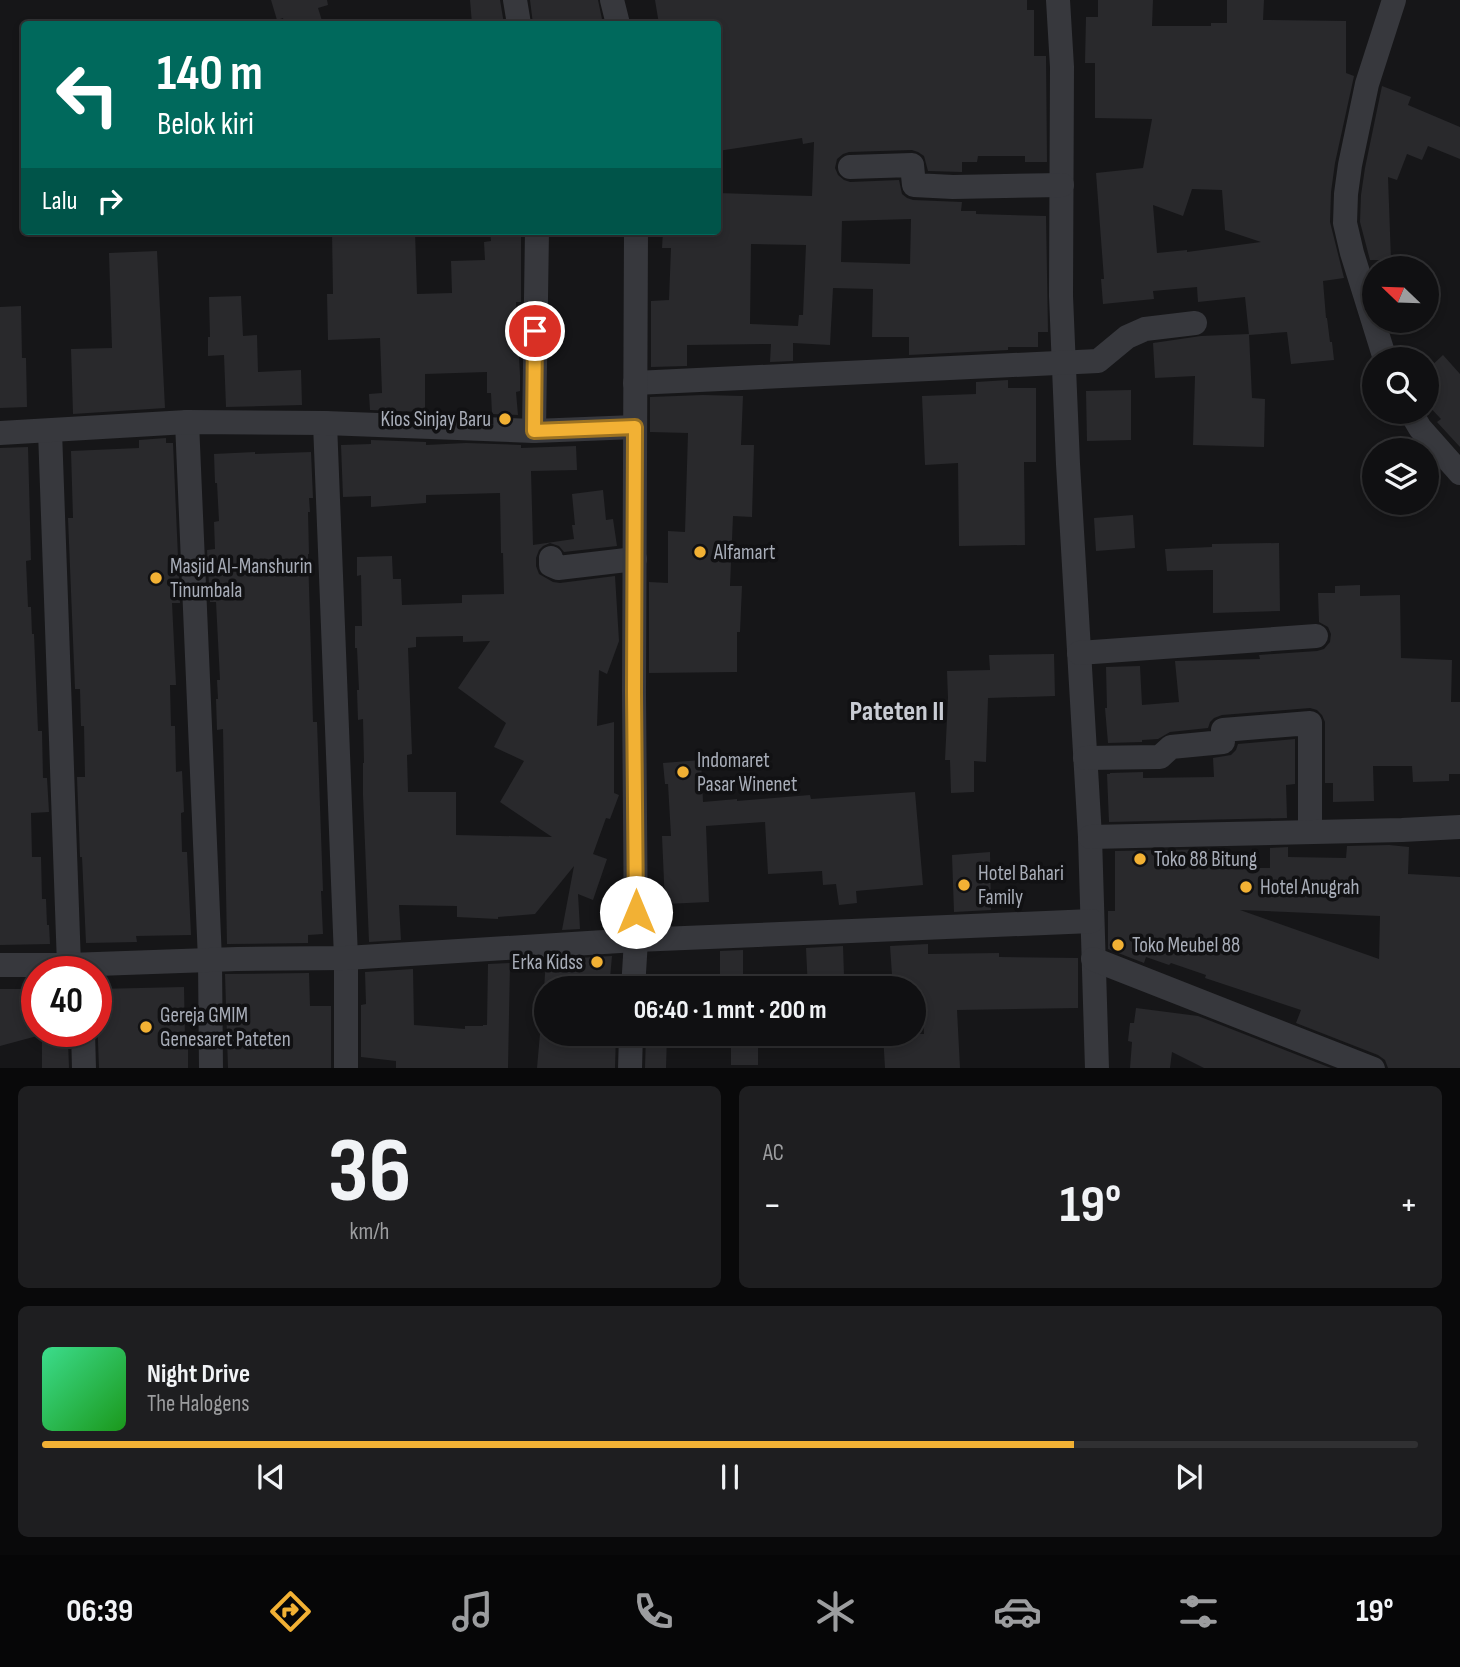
<!DOCTYPE html>
<html lang="id">
<meta charset="utf-8">
<style>
body{margin:0;font-family:"Sofia Sans Condensed",sans-serif;background:#1e1e20;color:#f1f3f6;height:100vh;display:flex;flex-direction:column;font-size:26px;white-space:nowrap}
*{box-sizing:border-box;margin:0}
p{font-size:23px;color:#9c9d9f}
.icon{flex:none;width:38px;height:38px;fill:none;stroke:currentColor;stroke-width:2;stroke-linecap:round;stroke-linejoin:round}
.map{position:relative;height:1068px;overflow:hidden}
.sheet{display:flex;flex-direction:column;gap:18px;padding:18px;background:#09090a;flex:1}
.sheet>*{flex:none}
.guide{position:absolute;left:21px;top:21px;width:700px;height:214px;border-radius:7px;box-shadow:0 4px 10px #0003,0 0 0 2px #303032;background:#00695c;color:#fff;overflow:hidden}
.needle{width:46px;rotate:293deg}
.tools{position:absolute;left:1362px;top:256px;display:grid;gap:14px}
.tools a{display:grid;place-items:center;width:77px;height:77px;border-radius:50%;background:#101012;box-shadow:0 4px 10px #0003,0 0 0 2px #303032;font-size:35px}
.speed{position:absolute;left:21px;top:956px;display:flex;gap:14px;font-size:35px;font-weight:700;text-align:center}
.speed>*{display:grid;place-content:center;width:91px;height:91px;border-radius:50%;background:#101012;box-shadow:0 4px 10px #0003,0 0 0 2px #303032;line-height:1}
.speed .limit{border:10px solid #d22;background:#fff;color:#111}
.pin{position:absolute;display:grid;place-items:center;width:60px;height:60px;color:#fff;margin:-30px;border:4px solid #fff;border-radius:50%;box-shadow:0 2px 7px #0007}
.me{position:absolute;width:77px;margin:-38px;rotate:0deg;stroke-linejoin:round;filter:drop-shadow(0 0 5px #0008)}
.turn{display:flex;align-items:center;gap:24px;height:147px;padding:0 21px;font-size:32px}
.turn .icon{width:91px;height:91px;stroke-width:2.5}
.turn b{display:block;font-size:49px;line-height:60px}
.then{display:flex;align-items:center;height:66px;padding:0 21px;background:#0003;gap:14px;font-size:26px}
.big{font-size:52px;font-weight:700;line-height:1.1}
.sheet .tile{flex:1;display:flex;flex-direction:column;justify-content:center;gap:10px;min-width:0;padding:0 24px;border-radius:10px;background:#1e1e20}
.sheet .dial{align-items:center;gap:0}
.dial b{font-size:91px;line-height:1}
.song{display:flex;align-items:center;gap:21px}
.cover{width:84px;height:84px;border-radius:10px;background:linear-gradient(135deg,hsl(150 70% 55%),hsl(120 70% 35%))}
.played{height:7px;border-radius:4px;background:linear-gradient(90deg,#f2b134 75%,#303032 75%)}
.keys{display:flex;justify-content:space-around;direction:ltr}
.heat{display:flex;justify-content:space-between;align-items:center;font-size:38px;direction:ltr}
.sheet .tiles{flex:1;display:grid;gap:18px;grid-template-columns:1fr 1fr}
.tile:last-child{grid-column:span 2}
.trip{position:absolute;left:534px;top:976px;width:392px;height:70px;border-radius:35px;background:#101012;box-shadow:0 4px 10px #0003,0 0 0 2px #303032;font-weight:700;line-height:70px;text-align:center}
.menu{display:flex;height:112px;justify-content:space-around;align-items:center;background:#060607;color:#9c9d9f}
.menu .icon{width:49px;height:49px}
.menu .current{color:#f2b134}
.menu b{font-size:32px;color:#f1f3f6}
.map>svg:first-child{display:block}
</style>
<div class="map">
<svg width="1460" height="1069" viewBox="0 0 1460 1069">
<rect width="100%" height="100%" fill="#161618"/>
<g fill="#29292c" fill-rule="evenodd">
<path d="M271 0H327L328 5 318 8 323 24H284L283 18 277 20Z"/>
<path d="M470 0H500L504 24H472Z"/>
<path d="M530 0H598L603 24H533Z"/>
<path d="M655 0H1027V10H1034V56H1046L1047 162H1025V156H978L977 162H962V172L928 171 924 156 918 152 912 150 849 152 843 154 837 159 835 168 838 175 844 180 850 182 899 180 902 194 907 198 913 200 962 202 961 211H976V214L1046 216 1048 332H1038V347H1008V350L909 355V337H872L873 289 833 288 830 345 793 343V361L770 362 771 344 687 345V366L651 367V301L669 300 671 248H662L663 231H718V193L812 196 814 142 803 144 802 138 718 151V24H659ZM911 219 910 264 841 262 842 221ZM751 244 806 245 803 315H799L798 326 750 324Z"/>
<path d="M1098 0H1153L1152 26H1211V23H1227V0H1264L1263 20 1346 21V73L1354 76 1335 163 1331 192 1330 222 1344 278 1323 281 1326 318H1327L1330 342H1332L1334 360 1291 364 1287 332 1249 335 1245 297 1198 302 1197 287 1153 291 1154 299 1103 304 1101 279H1104L1096 173 1143 168 1152 119 1095 118V63H1085L1086 17H1098ZM1192 189 1222 190 1225 230 1261 242 1187 252V250L1157 253 1153 205 1183 216Z"/>
<path d="M1382 86 1411 97 1408 105 1460 127V159L1428 146 1422 160 1407 154 1397 180 1388 177 1391 260H1370L1360 222 1361 195 1365 168Z"/>
<path d="M332 231H415L417 294 452 293 451 261 485 260 484 242 491 241 490 231H521V302H516L520 375V391L516 392 518 415 492 414 491 393H487V372L425 374V412L370 410 369 394 382 393 380 338 328 340 327 294H333Z"/>
<path d="M157 251 165 408 73 414 71 349 112 348 109 253Z"/>
<path d="M241 296 243 336 257 335 258 372 301 370 302 405 226 407 224 355 208 356V337H210L209 297Z"/>
<path d="M21 306 22 358H26L27 407 0 408V307Z"/>
<path d="M1249 334 1252 398 1265 399 1264 447 1193 445 1195 376 1155 378 1153 343 1201 336Z"/>
<path d="M1443 355 1460 374V447L1437 422 1441 419 1426 403V371Z"/>
<path d="M1008 380V388H1036V462H1024L1025 545 959 546 958 463 925 465 922 396 976 394V382Z"/>
<path d="M1131 390V440L1087 441 1086 391Z"/>
<path d="M703 395 743 396 741 445H754L752 517 733 516 730 586H742L740 632H737V672L649 673V582L668 583V531L685 532 688 433 650 432V397Z"/>
<path d="M166 438V443H173L180 603H172L176 685H170L171 726H175L176 772 182 771 184 812 181 813 182 852H187L191 935 136 936 137 942 86 943 82 857H80L77 777H85L84 726H81L80 689H75L68 518H73L71 451 139 448V440Z"/>
<path d="M371 440 426 442V445L466 443 521 445V448L576 446 577 470 531 471 533 545 574 539 572 525H575L572 494 603 490 606 520 613 519 617 546 564 552 559 546 550 543 543 546 539 550 536 558V566L539 574 553 582 560 583 615 576 619 641 607 674 599 670 597 726 614 722V793L619 795 610 819 606 818 593 854 607 859 593 900 578 894 580 929 562 930 574 866 535 914 498 917V919L457 917V906L399 905 401 940 369 942 363 795V763H364L363 719 358 720 357 690H359L357 648H355V626H362L361 575 357 576V557L392 556 393 579H401L402 605 462 603V595L504 594 503 553H501L500 493 426 495V503L371 507V496L343 497 341 445 371 444ZM463 636V642L490 641 458 688 506 723 494 747 524 761 500 802 552 837 456 835V792H408L407 755 412 754 408 648 416 647V637Z"/>
<path d="M28 447 31 560 26 561 28 607H31L32 634H34L38 731H42L43 778H47L49 812 31 813 32 857H41L42 899H46L47 925H49L50 944 0 945V448Z"/>
<path d="M255 452V454L311 452 313 498H309L310 512H308L309 554H308L313 722H317L323 891H321L323 934 308 935V943L227 944 223 729 217 730 216 699H218L217 680H220L216 602H210L207 550 215 549 214 522 219 521 217 483H215L214 454Z"/>
<path d="M1133 515 1135 548 1096 551 1094 518Z"/>
<path d="M1279 543 1280 611 1213 613V570L1167 571 1165 549 1212 547V544Z"/>
<path d="M1360 585V596L1400 595 1401 658 1452 660 1451 702H1460V774H1449V781L1413 782 1412 766H1373L1374 801 1333 802V783H1325V722L1322 715 1317 710 1310 708 1222 715 1214 718 1210 722 1208 728 1170 732 1158 739 1142 740V742L1108 743 1105 708H1107L1106 667 1140 666 1142 705 1179 702 1175 661 1260 659 1259 655 1317 651 1324 649 1330 642 1331 634 1328 627 1319 622 1318 593H1335V586Z"/>
<path d="M1054 654 1055 696 988 698 986 762 974 761V792L951 793 950 760H945L948 698 947 671 990 670 989 655Z"/>
<path d="M1295 739V784L1286 785 1287 818 1109 822 1107 774H1110V773L1143 772V778L1214 777 1213 758 1231 755 1236 750 1238 744Z"/>
<path d="M701 760 703 802 737 799V801L810 795 811 799 915 792 923 885 856 891 857 903 839 905 836 884 823 885 822 871 768 874 765 822 706 826 709 902 665 904 662 836H671L668 784H665L663 763Z"/>
<path d="M1389 845 1409 847 1408 874 1460 877V1068H1388L1385 1060 1378 1055 1296 1023 1301 1010 1205 978 1206 975 1171 963 1169 965 1146 957 1144 963 1108 949V911H1115V851L1217 849 1218 868H1270V848L1288 847V857L1346 858 1347 846ZM1240 910 1380 916 1379 959Z"/>
<path d="M990 852 991 910 954 912 952 855Z"/>
<path d="M928 944V954L999 953V957L1078 958V1008L957 1010 960 1068H885L883 1034H924L922 993 914 994V989H893L890 946Z"/>
<path d="M843 946 844 976H838V989H808L806 948Z"/>
<path d="M743 950V976H720V951Z"/>
<path d="M612 956 609 989H544L546 960Z"/>
<path d="M510 963 508 1068H396V1061L361 1057V1005L366 1004 365 972 413 969 414 1025 465 1029V1026H483V1025H487L488 964Z"/>
<path d="M309 973 310 1006H331V1068H228L225 974Z"/>
<path d="M184 987 185 1039H188V1068H99L96 989Z"/>
<path d="M0 989H37V1036L0 1046Z"/>
<path d="M1136 1008 1198 1016 1331 1068H1204L1172 1052 1170 1068H1130L1132 1042 1128 1041 1130 1023H1134Z"/>
<path d="M540 1034H616L615 1068H537Z"/>
<path d="M646 1034H667L666 1068H645Z"/>
<rect x="731" y="1041" width="27" height="24"/>
<path d="M42 1042H68L69 1068H42Z"/>
</g>
<g fill="none" stroke-linecap="round" stroke-linejoin="round">
<g stroke="#37383d" stroke-width="24">
<path d="M515 0 519 24"/>
<path d="M612 0 618 24"/>
<path d="M1058 0 1062 67 1061 296 1068 464 1090 837 1097 1069"/>
<path d="M850 167 912 165 914 185 953 187 1062 185"/>
<path d="M1385 359 1352 253 1345 223 1346 194 1350 165 1367 84 1394 0"/>
<path d="M635 383 1098 361 1127 337 1145 329 1195 323"/>
<path d="M1410 411 1420 428 1460 473"/>
<path d="M187 422 210 960 211 1069"/>
<path d="M325 423 346 958V1069"/>
<path d="M50 431 69 965"/>
<path d="M534 431 537 231"/>
<path d="M0 433 187 422 325 423 534 431 635 427"/>
<path d="M551 558V565L558 568 635 559"/>
<path d="M1079 653 1316 636"/>
<path d="M1085 758 1160 757 1171 747 1223 742V730L1310 723V832"/>
<path d="M1090 837 1402 830 1460 827"/>
<path d="M1093 959 1373 1069"/>
<path d="M0 965H69L237 959 346 958 636 940 1092 921"/>
<path d="M633 989 636 940 634 693 636 231"/>
<path d="M83 1031 84 1069"/>
<path d="M630 1069 631 1034"/>
</g>
</g>
<g fill="none" stroke-linecap="round" stroke-linejoin="round">
<g stroke="#9d7322" stroke-width="18">
<path id="route" d="M535 331 534 431 635 427 634 693 636 912"/>
</g>
<use href="#route" stroke="#f2b134" stroke-width="12"/>
</g>
<g fill="#f2b134" stroke="#111113" stroke-width="2.5">
<circle cx="505" cy="419" r="7"/>
<circle cx="700" cy="552" r="7"/>
<circle cx="156" cy="578" r="7"/>
<circle cx="683" cy="772" r="7"/>
<circle cx="1140" cy="859" r="7"/>
<circle cx="964" cy="885" r="7"/>
<circle cx="1246" cy="887" r="7"/>
<circle cx="1118" cy="945" r="7"/>
<circle cx="597" cy="962" r="7"/>
<circle cx="146" cy="1027" r="7"/>
</g>
<g text-anchor="middle" stroke-width="7" stroke-linejoin="round" paint-order="stroke">
<g font-size="21" fill="#a8adb8" stroke="#111113" text-anchor="start">
<text x="491" y="426" text-anchor="end">Kios Sinjay Baru</text>
<text x="714" y="559">Alfamart</text>
<text x="170" y="573">Masjid Al-Manshurin<tspan x="170" dy="24">Tinumbala</tspan></text>
<text x="697" y="767">Indomaret<tspan x="697" dy="24">Pasar Winenet</tspan></text>
<text x="1154" y="866">Toko 88 Bitung</text>
<text x="978" y="880">Hotel Bahari<tspan x="978" dy="24">Family</tspan></text>
<text x="1260" y="894">Hotel Anugrah</text>
<text x="1132" y="952">Toko Meubel 88</text>
<text x="583" y="969" text-anchor="end">Erka Kidss</text>
<text x="160" y="1022">Gereja GMIM<tspan x="160" dy="24">Genesaret Pateten</tspan></text>
</g>
<g font-size="28" font-weight="bold" fill="#c9ccd4" stroke="#111113">
<text x="897" y="720">Pateten II</text>
</g>
</g>
</svg>
<div class="tools">
<a><svg class="needle" viewBox="-14 -14 28 28"><path d="M0-13l5 13h-10z" fill="#e53935"/><path d="M0 13l5-13h-10z" fill="#9c9d9f"/></svg></a>
<a><svg class="icon" aria-label="search" viewBox="0 0 24 24"><circle cx="10" cy="10" r="6"/><path d="M15 15l6 6"/></svg></a>
<a><svg class="icon" aria-label="layers" viewBox="0 0 24 24"><path d="M12 4l9 5-9 5-9-5zM3 14l9 5 9-5"/></svg></a>
</div>
<div class="speed"><div class="limit">40</div></div>
<div class="pin" style="left:535px;top:331px;background:#d93025"><svg class="icon" aria-label="arrive" viewBox="0 0 24 24"><path d="M6 21V4h12l-3 4 3 4H6"/></svg></div>
<svg class="me" style="left:636px;top:912px" viewBox="-20 -20 40 40"><circle r="19" fill="#fff"/><path d="M0-13L10 11 0 6-10 11z" fill="#f2b134"/></svg>
<div class="trip">06:40 · 1 mnt · 200 m</div>
<div class="guide">
<div class="turn"><svg class="icon" aria-label="left" viewBox="0 0 24 24"><path d="M17 20v-9H6M10 6l-5 5 5 5"/></svg><div><b>140 m</b>Belok kiri</div></div>
<div class="then">Lalu<svg class="icon" aria-label="right" viewBox="0 0 24 24"><path d="M7 20v-9h11M14 6l5 5-5 5"/></svg></div>
</div>
</div>
<section class="sheet">
<div class="tiles">
<div class="tile dial"><b>36</b><p>km/h</p></div>
<div class="tile"><p>AC</p>
<div class="heat"><a>−</a><b class="big">19°</b><a>+</a></div>
</div>
<div class="tile">
<div class="song"><i class="cover"></i><div><b>Night Drive</b><p>The Halogens</p></div></div>
<div class="played"></div>
<div class="keys"><svg class="icon" aria-label="previous" viewBox="0 0 24 24"><path d="M18 5L8 12l10 7zM5 5v14"/></svg><svg class="icon" aria-label="pause" viewBox="0 0 24 24"><path d="M8 5v14M16 5v14"/></svg><svg class="icon" aria-label="next" viewBox="0 0 24 24"><path d="M6 5l10 7-10 7zM19 5v14"/></svg></div>
</div>
</div>
</section>
<nav class="menu">
<b>06:39</b>
<svg class="icon current" aria-label="directions" viewBox="0 0 24 24"><path d="M12 3l9 9-9 9-9-9zM9 14v-3h6M13 9l2 2-2 2"/></svg>
<svg class="icon" aria-label="music" viewBox="0 0 24 24"><path d="M9 18V5l10-2v13"/><circle cx="6" cy="18" r="3"/><circle cx="16" cy="16" r="3"/></svg>
<svg class="icon" aria-label="phone" viewBox="0 0 24 24"><path d="M5 4h4l2 5-3 2q2 4 5 5l2-3 5 2v4C11 20 4 13 5 4z"/></svg>
<svg class="icon" aria-label="climate" viewBox="0 0 24 24"><path d="M12 3v18M4 7l16 10M4 17L20 7"/></svg>
<svg class="icon" aria-label="car" viewBox="0 0 24 24"><path d="M5 17H2v-5l4-1 3-4h7l3 4 3 1v5h-3M9 17h6M6 11h13"/><circle cx="7" cy="17" r="2"/><circle cx="17" cy="17" r="2"/></svg>
<svg class="icon" aria-label="filters" viewBox="0 0 24 24"><path d="M4 7h16M4 17h16"/><circle cx="9" cy="7" r="2"/><circle cx="15" cy="17" r="2"/></svg>
<b>19°</b>
</nav>
